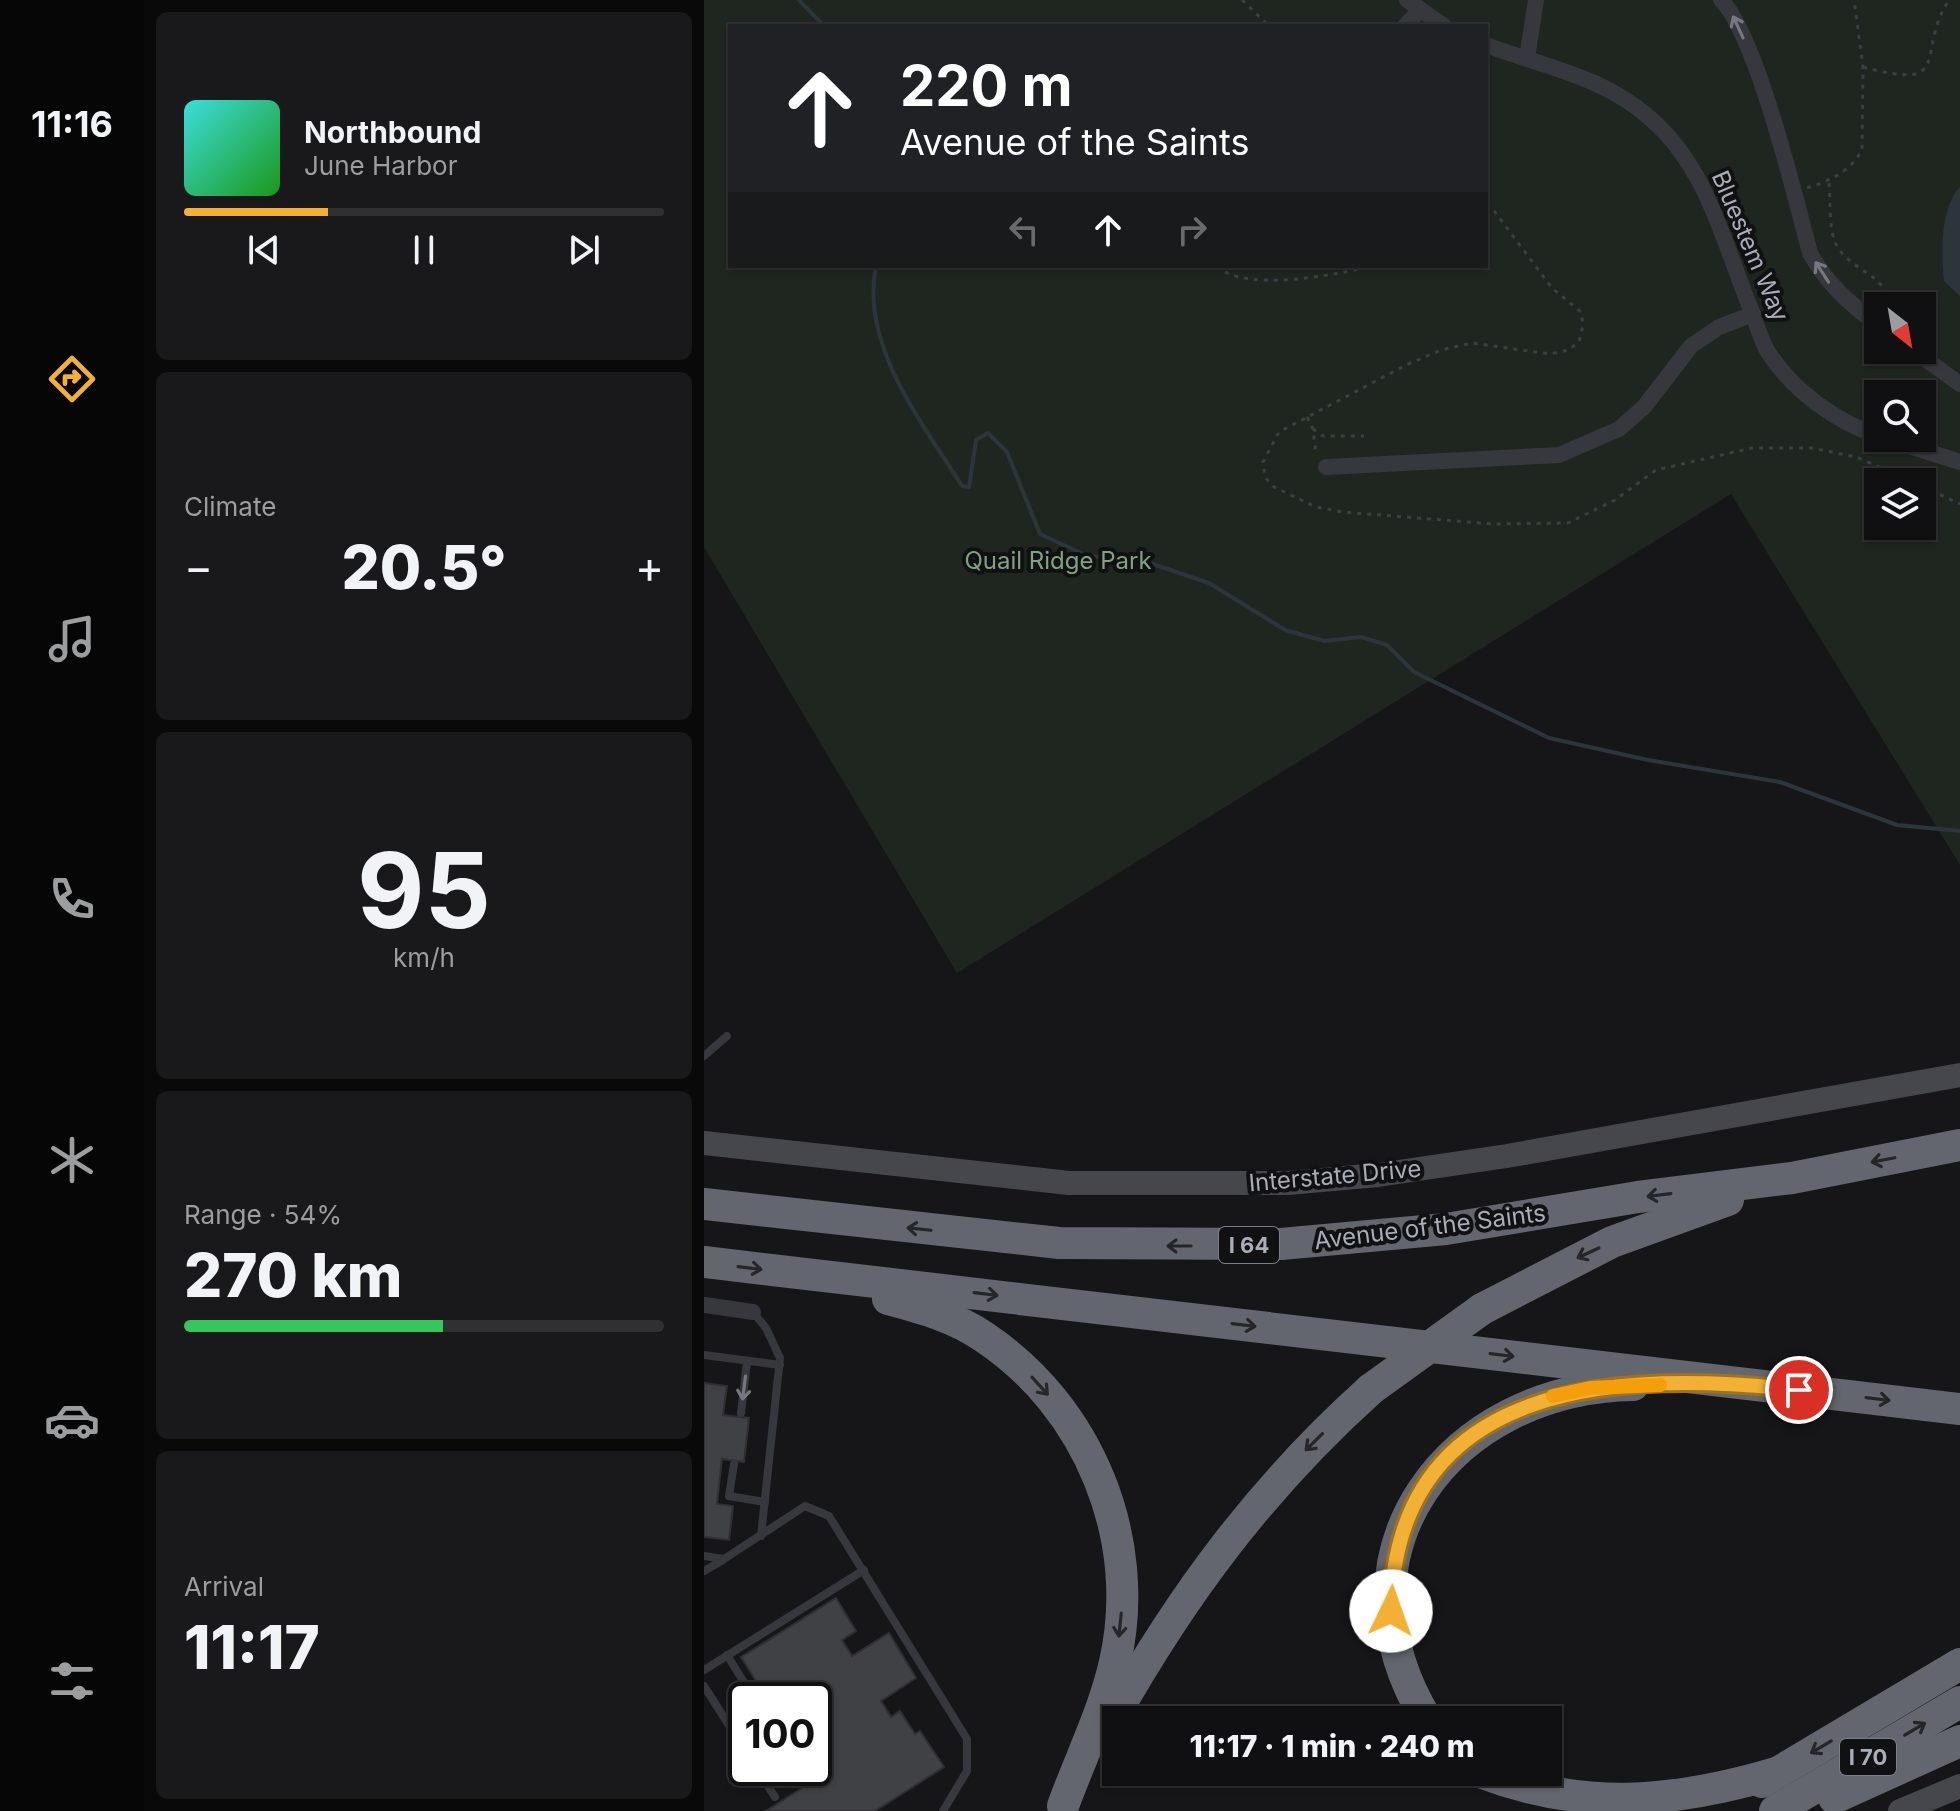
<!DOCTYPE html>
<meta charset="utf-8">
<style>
body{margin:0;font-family:Inter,sans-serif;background:#19191b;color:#f1f3f6;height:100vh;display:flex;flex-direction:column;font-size:30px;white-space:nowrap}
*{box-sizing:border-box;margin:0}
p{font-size:26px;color:#9c9d9f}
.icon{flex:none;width:44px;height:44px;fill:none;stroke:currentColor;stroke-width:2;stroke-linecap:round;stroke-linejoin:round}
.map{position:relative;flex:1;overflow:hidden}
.sheet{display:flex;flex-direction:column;gap:12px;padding:12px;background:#09090a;width:560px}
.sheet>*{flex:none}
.top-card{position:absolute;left:24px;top:24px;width:760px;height:244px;border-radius:0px;box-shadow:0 2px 6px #0004,0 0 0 2px #303032;background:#202124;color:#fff;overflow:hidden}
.needle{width:52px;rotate:149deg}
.buttons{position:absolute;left:1160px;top:292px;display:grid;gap:16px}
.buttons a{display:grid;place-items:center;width:72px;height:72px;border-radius:0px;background:#101012;box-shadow:0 2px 6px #0004,0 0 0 2px #303032;font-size:40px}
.speed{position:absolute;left:24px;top:1682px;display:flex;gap:16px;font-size:40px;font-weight:700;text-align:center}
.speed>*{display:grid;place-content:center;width:104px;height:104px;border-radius:50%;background:#101012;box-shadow:0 2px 6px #0004,0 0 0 2px #303032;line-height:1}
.speed .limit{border:4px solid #111;border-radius:12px;background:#fff;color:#111}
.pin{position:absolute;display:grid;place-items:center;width:68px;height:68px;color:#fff;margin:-34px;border:4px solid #fff;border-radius:50%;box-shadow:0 2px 8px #0007}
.me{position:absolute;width:88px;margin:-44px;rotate:3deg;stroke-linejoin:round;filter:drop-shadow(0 0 6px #0008)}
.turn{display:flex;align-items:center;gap:28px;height:168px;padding:0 40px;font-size:36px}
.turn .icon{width:104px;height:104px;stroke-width:2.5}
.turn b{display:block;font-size:56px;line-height:68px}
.lanes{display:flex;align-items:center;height:76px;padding:0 40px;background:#0003;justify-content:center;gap:40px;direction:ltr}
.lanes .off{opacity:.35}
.big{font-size:60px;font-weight:800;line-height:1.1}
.sheet .tile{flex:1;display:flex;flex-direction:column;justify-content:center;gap:12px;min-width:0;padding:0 28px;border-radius:12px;background:#19191b}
.sheet .dial{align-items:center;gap:0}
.dial b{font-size:104px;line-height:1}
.song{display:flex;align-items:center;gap:24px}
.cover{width:96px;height:96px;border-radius:12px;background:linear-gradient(135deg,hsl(180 70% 55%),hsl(120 70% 35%))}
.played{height:8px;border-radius:4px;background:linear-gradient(90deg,#f2b134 30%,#303032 30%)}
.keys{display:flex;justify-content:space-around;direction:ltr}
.heat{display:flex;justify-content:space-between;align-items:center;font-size:44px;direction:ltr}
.charge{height:12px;border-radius:6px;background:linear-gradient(90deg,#34c759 54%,#303032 0)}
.trip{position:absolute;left:398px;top:1706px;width:460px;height:80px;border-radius:0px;background:#101012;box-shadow:0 2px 6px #0004,0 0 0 2px #303032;font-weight:800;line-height:80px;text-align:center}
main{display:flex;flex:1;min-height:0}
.tabs{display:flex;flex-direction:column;width:144px;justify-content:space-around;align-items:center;background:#060607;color:#9c9d9f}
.tabs .icon{width:56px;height:56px}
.tabs .current{color:#f2b134}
.tabs b{font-size:36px;color:#f1f3f6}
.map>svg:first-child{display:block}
</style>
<main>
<nav class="tabs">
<b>11:16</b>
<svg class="icon current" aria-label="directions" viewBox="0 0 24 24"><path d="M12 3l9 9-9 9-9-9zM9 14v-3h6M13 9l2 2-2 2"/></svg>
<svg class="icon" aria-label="music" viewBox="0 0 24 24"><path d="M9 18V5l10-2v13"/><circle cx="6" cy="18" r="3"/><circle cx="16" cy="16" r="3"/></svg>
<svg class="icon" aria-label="phone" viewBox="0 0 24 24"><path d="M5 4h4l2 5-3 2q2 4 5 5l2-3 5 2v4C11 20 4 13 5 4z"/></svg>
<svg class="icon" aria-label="climate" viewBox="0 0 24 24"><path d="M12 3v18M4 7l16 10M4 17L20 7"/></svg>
<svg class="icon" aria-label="car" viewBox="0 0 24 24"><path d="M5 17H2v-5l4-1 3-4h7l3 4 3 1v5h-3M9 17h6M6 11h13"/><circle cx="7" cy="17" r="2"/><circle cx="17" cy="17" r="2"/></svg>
<svg class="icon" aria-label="filters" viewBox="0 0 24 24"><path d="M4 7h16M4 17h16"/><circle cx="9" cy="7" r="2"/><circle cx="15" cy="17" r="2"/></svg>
</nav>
<section class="sheet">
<div class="tile">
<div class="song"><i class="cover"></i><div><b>Northbound</b><p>June Harbor</p></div></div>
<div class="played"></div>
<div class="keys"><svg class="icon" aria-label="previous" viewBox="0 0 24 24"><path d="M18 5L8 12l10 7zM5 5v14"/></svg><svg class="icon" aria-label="pause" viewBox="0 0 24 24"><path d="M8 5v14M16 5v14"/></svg><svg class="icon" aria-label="next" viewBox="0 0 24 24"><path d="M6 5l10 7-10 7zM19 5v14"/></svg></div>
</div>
<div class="tile"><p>Climate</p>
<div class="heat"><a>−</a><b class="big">20.5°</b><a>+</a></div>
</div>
<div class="tile dial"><b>95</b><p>km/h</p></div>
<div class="tile"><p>Range · 54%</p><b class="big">270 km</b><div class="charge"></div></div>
<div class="tile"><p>Arrival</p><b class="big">11:17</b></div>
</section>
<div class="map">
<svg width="1256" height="1811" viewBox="0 0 1256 1811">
<rect width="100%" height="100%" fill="#161618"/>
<path fill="#1e261f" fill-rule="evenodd" d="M0 0H1256V865L1027 494 253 973 0 547ZM26 26H782V266H26ZM1174 306H1218V350H1174ZM1174 394H1218V438H1174ZM1174 482H1218V526H1174Z"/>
<path fill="#2c353c" d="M1256 187V296L1240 281C1237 255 1236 207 1256 187Z"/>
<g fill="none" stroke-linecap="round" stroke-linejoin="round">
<g stroke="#2c353c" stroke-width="4">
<path d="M95 0 120 26"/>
<path d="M172 266C156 346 218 422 258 486L265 487 272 440 284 433 303 452 336 534 379 554 413 561H440L505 583 581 630 620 641 657 637 683 645 710 672 845 738 944 760 1076 782 1193 825 1256 831"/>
</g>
</g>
<g fill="#404145" stroke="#303034" stroke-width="2">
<path d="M0 1383 23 1386 19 1415 45 1418 40 1462 18 1459 13 1504 29 1506 25 1540 0 1537Z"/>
<path d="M132 1598 152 1631 138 1640 148 1656 185 1633 212 1678 177 1701 187 1717 196 1711 211 1734 216 1731 240 1767 171 1811H62L114 1778 108 1768 110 1700H64L37 1657Z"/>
</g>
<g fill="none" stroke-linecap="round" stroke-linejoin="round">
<g stroke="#3d3f44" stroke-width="3" stroke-dasharray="4 6" stroke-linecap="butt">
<path d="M538 0 565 26"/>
<path d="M1159 67C1252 92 1210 54 1245 0"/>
<path d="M1125 183C1127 201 1124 230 1133 246 1148 272 1183 274 1186 306"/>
<path d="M1103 188C1125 181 1146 172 1158 150L1159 67 1150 0"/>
<path d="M782 205 788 208 848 288 877 312 879 325 875 342 864 350 846 354 768 343 737 350 704 364 575 432 559 462 561 477 570 487 612 507 639 512 789 524 864 523 911 500 952 470 1048 448H1108L1152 457 1210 482"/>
<path d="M513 266C540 293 632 275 667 266"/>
<path d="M603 417 609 429 612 454"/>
<path d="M609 429 619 436H660"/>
<path d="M1218 486 1256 504"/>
</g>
<g stroke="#37383d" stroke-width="8">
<path d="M0 1056 23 1036"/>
<path d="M49 1312 62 1328 76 1358 57 1536"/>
<path d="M0 1355 76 1365"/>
<path d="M37 1413 43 1362"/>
<path d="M30 1464 25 1496 61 1502"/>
<path d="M0 1556 20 1559 101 1506 125 1516 263 1739V1771L239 1811"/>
<path d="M0 1571 19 1560"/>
<path d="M23 1655 51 1700"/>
<path d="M0 1670 160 1570"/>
<path d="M0 1686 42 1752"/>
<path d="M25 1725 42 1714"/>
<path d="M52 1768 71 1797"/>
</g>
<g stroke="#37383d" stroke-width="16">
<path d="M703 0 740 26"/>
<path d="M1017 0C1052 34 1092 200 1106 253 1123 284 1146 304 1174 325"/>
<path d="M701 26 716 10"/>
<path d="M782 45C841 67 899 76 947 119 1003 168 1019 241 1046 307 1052 321 1056 339 1064 352 1089 391 1131 421 1174 436"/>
<path d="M823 58 832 0"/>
<path d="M1209 350 1256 384"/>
<path d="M1180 438 1256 462"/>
<path d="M622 467 855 455 915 429 940 407 987 346 1015 327 1049 314"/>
<path d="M0 1305 49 1312"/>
</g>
<g stroke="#45474d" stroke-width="24">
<path d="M0 1143 365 1183H584L674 1175 803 1156 1256 1075"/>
<path d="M1196 1811 1256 1786"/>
</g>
<g stroke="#63666e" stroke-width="32">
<path d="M0 1204 355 1243 577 1244 742 1229 934 1197 1088 1178 1256 1145"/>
<path d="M0 1262 1256 1409"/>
<path d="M184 1299C218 1308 251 1317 280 1337 385 1407 439 1539 411 1662 400 1711 376 1759 359 1806"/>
<path d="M778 1309 908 1242 1024 1200"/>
<path d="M723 1720C620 1552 746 1388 929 1385"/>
<path d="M407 1721C479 1593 558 1487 667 1389"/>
<path d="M776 1772C878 1811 968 1804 1075 1772"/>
<path d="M1058 1782 1256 1664"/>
<path d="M1130 1798 1256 1741"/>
<path d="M1071 1811 1256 1702"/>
</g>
<path stroke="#63666e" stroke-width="32" d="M667 1389 778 1309"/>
</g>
<defs><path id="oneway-shaft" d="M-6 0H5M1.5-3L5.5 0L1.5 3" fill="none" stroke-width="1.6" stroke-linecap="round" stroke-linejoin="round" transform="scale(2)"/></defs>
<g stroke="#757881">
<use href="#oneway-shaft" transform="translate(1034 27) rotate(-115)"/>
<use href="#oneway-shaft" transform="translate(1118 272) rotate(-123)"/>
<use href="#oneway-shaft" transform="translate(40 1388) rotate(97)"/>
</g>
<g stroke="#26262a">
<use href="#oneway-shaft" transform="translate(1179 1160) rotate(169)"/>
<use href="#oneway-shaft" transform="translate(955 1195) rotate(173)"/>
<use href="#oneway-shaft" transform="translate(215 1229) rotate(-174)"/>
<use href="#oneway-shaft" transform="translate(475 1246) rotate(180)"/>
<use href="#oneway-shaft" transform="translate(884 1253) rotate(155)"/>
<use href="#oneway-shaft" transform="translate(46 1268) rotate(7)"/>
<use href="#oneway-shaft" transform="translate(282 1294) rotate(7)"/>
<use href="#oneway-shaft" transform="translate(540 1325) rotate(7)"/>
<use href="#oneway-shaft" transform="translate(798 1355) rotate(7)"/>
<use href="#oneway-shaft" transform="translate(336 1386) rotate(48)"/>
<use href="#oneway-shaft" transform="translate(1174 1399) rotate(7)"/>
<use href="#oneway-shaft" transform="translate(610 1442) rotate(135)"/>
<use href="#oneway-shaft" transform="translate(416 1625) rotate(96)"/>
<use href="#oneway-shaft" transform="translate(1211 1729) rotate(-31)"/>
<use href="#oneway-shaft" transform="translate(1117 1747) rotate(149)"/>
</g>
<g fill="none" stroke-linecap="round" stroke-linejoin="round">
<g stroke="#9d7322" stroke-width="20">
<path id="route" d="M687 1611C691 1378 918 1370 1095 1390"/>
</g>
<use href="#route" stroke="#f2b134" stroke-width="14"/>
<path stroke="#f59e0b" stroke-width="14" d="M849 1396 886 1388 956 1385"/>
</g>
<g text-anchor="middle" stroke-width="8" stroke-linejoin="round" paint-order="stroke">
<g fill="#111113" stroke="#7b7e86" stroke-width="2">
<rect x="515" y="1227" width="60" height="36" rx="6"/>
<rect x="1136" y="1739" width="56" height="36" rx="6"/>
</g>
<g font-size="22" font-weight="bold" fill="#a8adb8">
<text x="545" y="1253">I 64</text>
<text x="1164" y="1765">I 70</text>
</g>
<g font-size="24" fill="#a8adb8" stroke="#111113">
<text transform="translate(1046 246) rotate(67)" y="8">Bluestem Way</text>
<text transform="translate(631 1176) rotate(-5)" y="8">Interstate Drive</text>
<text transform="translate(726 1227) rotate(-7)" y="8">Avenue of the Saints</text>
</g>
<g font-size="24" fill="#7fa381" stroke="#111113">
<text x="354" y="569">Quail Ridge Park</text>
</g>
</g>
</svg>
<div class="buttons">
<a><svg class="needle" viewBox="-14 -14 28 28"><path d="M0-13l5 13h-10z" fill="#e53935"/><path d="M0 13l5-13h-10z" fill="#9c9d9f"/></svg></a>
<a><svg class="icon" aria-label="search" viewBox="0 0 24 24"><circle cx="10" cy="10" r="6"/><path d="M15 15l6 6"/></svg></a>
<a><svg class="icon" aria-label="layers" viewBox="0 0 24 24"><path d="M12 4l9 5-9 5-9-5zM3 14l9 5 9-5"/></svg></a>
</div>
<div class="speed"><div class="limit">100</div></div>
<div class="pin" style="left:1095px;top:1390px;background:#d93025"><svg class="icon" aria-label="arrive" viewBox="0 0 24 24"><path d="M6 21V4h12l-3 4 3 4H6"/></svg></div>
<svg class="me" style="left:687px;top:1611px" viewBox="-20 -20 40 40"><circle r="19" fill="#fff"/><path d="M0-13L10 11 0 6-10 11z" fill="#f2b134"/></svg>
<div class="trip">11:17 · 1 min · 240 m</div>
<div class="top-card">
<div class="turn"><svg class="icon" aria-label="ahead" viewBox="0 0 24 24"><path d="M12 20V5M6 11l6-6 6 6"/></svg><div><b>220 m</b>Avenue of the Saints</div></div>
<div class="lanes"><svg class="icon off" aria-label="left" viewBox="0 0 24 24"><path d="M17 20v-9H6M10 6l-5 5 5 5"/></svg><svg class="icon" aria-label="ahead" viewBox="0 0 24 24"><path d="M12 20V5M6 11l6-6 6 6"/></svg><svg class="icon off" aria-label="right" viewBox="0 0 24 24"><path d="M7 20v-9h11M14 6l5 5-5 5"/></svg></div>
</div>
</div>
</main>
